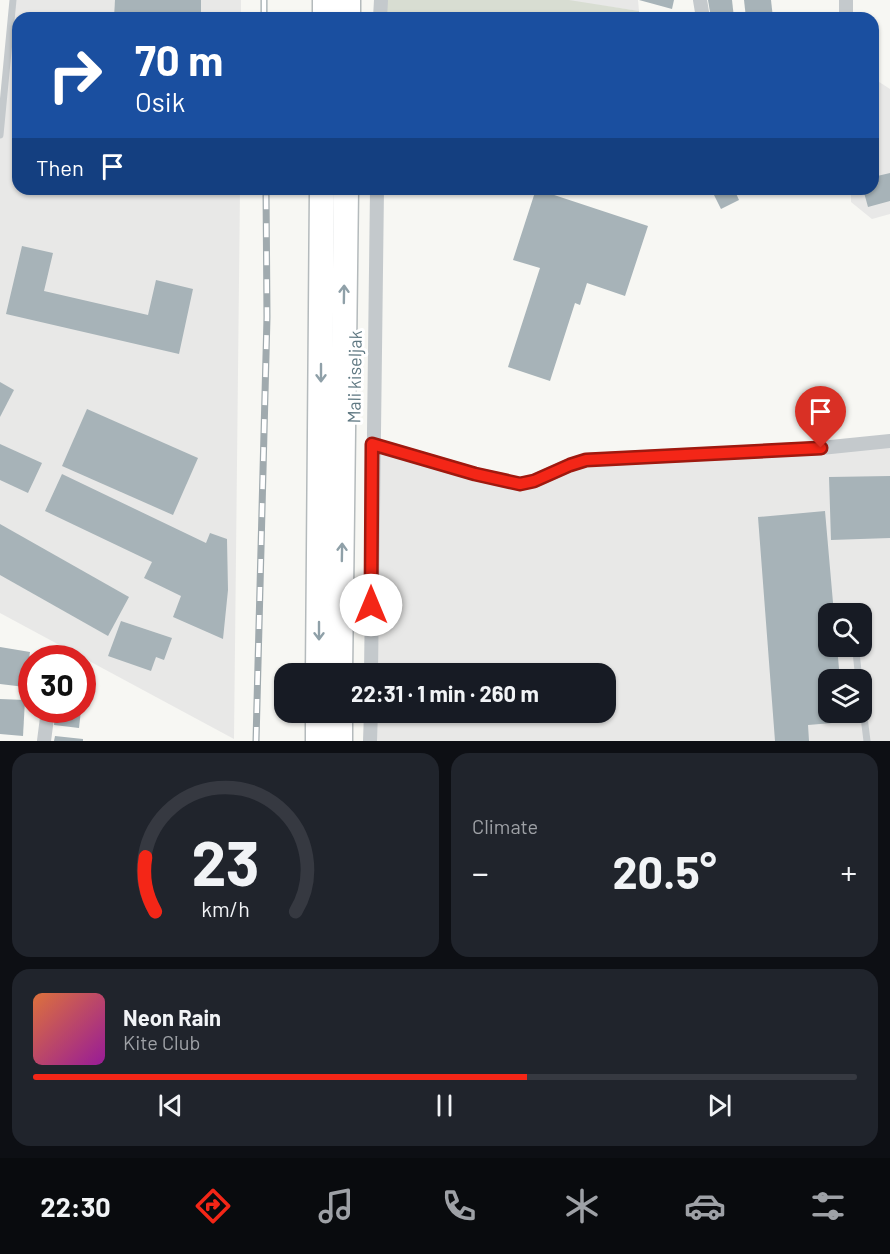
<!DOCTYPE html>
<meta charset="utf-8">
<style>
body{margin:0;font-family:Barlow,sans-serif;background:#20242c;color:#f1f3f6;height:100vh;display:flex;flex-direction:column;font-size:22px;white-space:nowrap}
*{box-sizing:border-box;margin:0}
p{font-size:20px;color:#9ea1a6}
.icon{flex:none;width:33px;height:33px;fill:none;stroke:currentColor;stroke-width:2;stroke-linecap:round;stroke-linejoin:round}
.map{position:relative;height:741px;overflow:hidden}
.sheet{display:flex;flex-direction:column;gap:12px;padding:12px;background:#0d0f14;flex:1}
.sheet>*{flex:none}
.banner{position:absolute;left:12px;top:12px;width:867px;height:183px;border-radius:18px;box-shadow:0 2px 4px #0004;background:#1a4fa0;color:#fff;overflow:hidden}
.buttons{position:absolute;left:818px;top:603px;display:grid;gap:12px}
.buttons a{display:grid;place-items:center;width:54px;height:54px;border-radius:12px;background:#171b24;box-shadow:0 2px 4px #0004;font-size:30px}
.speed{position:absolute;left:18px;top:645px;display:flex;gap:12px;font-size:30px;font-weight:700;text-align:center}
.speed>*{display:grid;place-content:center;width:78px;height:78px;border-radius:50%;background:#171b24;box-shadow:0 2px 4px #0004;line-height:1}
.speed .limit{border:9px solid #d22;background:#fff;color:#111}
.pin{position:absolute;display:grid;place-items:center;width:51px;height:51px;color:#fff;margin:-62px -26px;border-radius:50% 50% 50% 0;rotate:-45deg;box-shadow:0 0 6px #0007}
.pin .icon{rotate:45deg}
.me{position:absolute;width:66px;margin:-33px;rotate:0deg;stroke-linejoin:round;filter:drop-shadow(0 0 4px #0008)}
.turn{display:flex;align-items:center;gap:21px;height:126px;padding:0 24px;font-size:27px}
.turn .icon{width:78px;height:78px;stroke-width:2.5}
.turn b{display:block;font-size:42px;line-height:51px}
.then{display:flex;align-items:center;height:57px;padding:0 24px;background:#0003;gap:12px;font-size:22px}
.big{font-size:45px;font-weight:700;line-height:1.1}
.sheet .widget{flex:1;display:flex;flex-direction:column;justify-content:center;gap:9px;min-width:0;padding:0 21px;border-radius:18px;background:#20242c}
.sheet .dial{align-items:center;gap:0}
.dial svg{height:156px;overflow:visible;fill:none;stroke:#363941;stroke-width:7;stroke-linecap:round;text-anchor:middle}
.dial text{fill:#f1f3f6;stroke:none}
.song{display:flex;align-items:center;gap:18px}
.cover{width:72px;height:72px;border-radius:9px;background:linear-gradient(135deg,hsl(20 70% 55%),hsl(300 70% 35%))}
.played{height:6px;border-radius:3px;background:linear-gradient(90deg,#f42617 60%,#363941 60%)}
.keys{display:flex;justify-content:space-around;direction:ltr}
.heat{display:flex;justify-content:space-between;align-items:center;font-size:33px;direction:ltr}
.sheet .tiles{flex:1;display:grid;gap:12px;grid-template-columns:1fr 1fr}
.widget:last-child{grid-column:span 2}
.trip{position:absolute;left:274px;top:663px;width:342px;height:60px;border-radius:18px;background:#171b24;box-shadow:0 2px 4px #0004;font-weight:700;line-height:60px;text-align:center}
.menu{display:flex;height:96px;justify-content:space-around;align-items:center;background:#090b0e;color:#9ea1a6}
.menu .icon{width:42px;height:42px}
.menu .selected{color:#f42617}
.menu b{font-size:27px;color:#f1f3f6}
.map>svg:first-child{display:block}
</style>
<div class="map">
<svg width="890" height="741" viewBox="0 0 890 741">
<rect width="100%" height="100%" fill="#f7f7f3"/>
<g fill="#e8e8e7" fill-rule="evenodd">
<path d="M13 0H241V18H18V189H240L234 739 0 613V135Z"/>
<path d="M638 0 639 11 569 1V0Z"/>
<path d="M873 78 890 89V214L872 219 851 202V189H873Z"/>
<path d="M890 441V741H366L367 713 606 712V674L368 673 372 444 514 483 570 465ZM828 614H861V646H828ZM828 680H861V712H828Z"/>
</g>
<path fill="#d8ddd2" d="M381 0H569L639 11V18H380Z"/>
<g fill="#a7b3b8">
<path d="M115 0H201V18H114Z"/>
<path d="M639 0H674L672 9Z"/>
<path d="M708 0H732L734 18H711Z"/>
<path d="M744 0H771L773 18H746Z"/>
<path d="M92 12V18H53V13Z"/>
<path d="M890 173V201L868 207 863 189H873V177Z"/>
<path d="M536 189 648 226 625 296 587 283 580 305 575 303 550 381 508 367 540 268 513 260Z"/>
<path d="M711 189H734L739 200 721 209Z"/>
<path d="M22 246 53 253 44 291 148 315 156 280 193 289 179 354 6 314Z"/>
<path d="M0 382 14 390 0 417Z"/>
<path d="M87 409 198 458 173 515 62 466Z"/>
<path d="M0 444 42 463 28 493 0 480Z"/>
<path d="M62 474 206 543 210 533 227 539 228 590 223 639 173 617 181 596 144 578 152 562 45 511Z"/>
<path d="M890 476V538L831 540 829 477Z"/>
<path d="M825 511 834 614H828V646H837L840 680H828V712H843L844 722 808 725 809 741H775L758 517Z"/>
<path d="M0 524 129 597 108 636 0 575Z"/>
<path d="M121 621 172 638 164 660 156 657 151 671 108 656Z"/>
<path d="M0 647 30 652 25 687 0 684Z"/>
<path d="M85 661 88 687 82 688V662Z"/>
<path d="M0 699 25 700 23 736 0 734Z"/>
<path d="M55 710H81L79 728 54 725Z"/>
<path d="M55 736 83 739V741H54Z"/>
</g>
<g fill="none" stroke-linecap="round" stroke-linejoin="round">
<g stroke="#b4babc" stroke-width="27">
<g id="highway">
<path d="M325 18V0"/>
<path d="M348 18V0"/>
<path d="M318 674 322 189"/>
<path d="M340 674 346 189"/>
<path d="M318 741V712"/>
<path d="M340 741V712"/>
</g>
</g>
<g stroke="#c4c9cc" stroke-width="7">
<path d="M0 135 13 0"/>
<path d="M856 652 859 680"/>
<path d="M861 693 867 741"/>
</g>
<g stroke="#c4c9cc" stroke-width="14">
<path d="M700 0 703 18"/>
<path d="M380 18 381 0"/>
<path d="M846 18V0"/>
<path d="M372 444 475 474 520 484 534 481 570 465 586 460 821 448 890 441"/>
<path d="M371 674 377 189"/>
<path d="M44 741 48 710"/>
<path d="M370 741 371 712"/>
</g>
<use href="#highway" stroke="#fff" stroke-width="24"/>
<g stroke="#a0aaae" stroke-width="7">
<g id="rail">
<path d="M264 0V18"/>
<path d="M256 741 267 317 266 189"/>
</g>
</g>
<use href="#rail" stroke="#fff" stroke-width="4.5" stroke-dasharray="14" stroke-linecap="butt"/>
</g>
<defs><path id="oneway-shaft" d="M-6 0H5M1.5-3L5.5 0L1.5 3" fill="none" stroke-width="1.6" stroke-linecap="round" stroke-linejoin="round" transform="scale(1.5)"/></defs>
<g stroke="#8fa0a8">
<use href="#oneway-shaft" transform="translate(344 294) rotate(-89)"/>
<use href="#oneway-shaft" transform="translate(321 373) rotate(90)"/>
<use href="#oneway-shaft" transform="translate(342 552) rotate(-89)"/>
<use href="#oneway-shaft" transform="translate(319 631) rotate(90)"/>
</g>
<g fill="none" stroke-linecap="round" stroke-linejoin="round">
<g stroke="#9f190f" stroke-width="15">
<path id="route" d="M371 605 372 444 475 474 520 484 534 481 570 465 586 460 821 448"/>
</g>
<use href="#route" stroke="#f42617" stroke-width="10"/>
</g>
<g text-anchor="middle" stroke-width="6" stroke-linejoin="round" paint-order="stroke">
<g font-size="18" fill="#5f7882" stroke="#fff">
<text transform="translate(355 377) rotate(-89)" y="6">Mali kiseljak</text>
</g>
</g>
</svg>
<div class="buttons">
<a><svg class="icon" aria-label="search" viewBox="0 0 24 24"><circle cx="10" cy="10" r="6"/><path d="M15 15l6 6"/></svg></a>
<a><svg class="icon" aria-label="layers" viewBox="0 0 24 24"><path d="M12 4l9 5-9 5-9-5zM3 14l9 5 9-5"/></svg></a>
</div>
<div class="speed"><div class="limit">30</div></div>
<div class="pin" style="left:821px;top:448px;background:#d93025"><svg class="icon" aria-label="arrive" viewBox="0 0 24 24"><path d="M6 21V4h12l-3 4 3 4H6"/></svg></div>
<svg class="me" style="left:371px;top:605px" viewBox="-20 -20 40 40"><circle r="19" fill="#fff"/><path d="M0-13L10 11 0 6-10 11z" fill="#f42617"/></svg>
<div class="trip">22:31 · 1 min · 260 m</div>
<div class="banner">
<div class="turn"><svg class="icon" aria-label="right" viewBox="0 0 24 24"><path d="M7 20v-9h11M14 6l5 5-5 5"/></svg><div><b>70 m</b>Osik</div></div>
<div class="then">Then<svg class="icon" aria-label="arrive" viewBox="0 0 24 24"><path d="M6 21V4h12l-3 4 3 4H6"/></svg></div>
</div>
</div>
<section class="sheet">
<div class="tiles">
<div class="widget dial"><svg viewBox="0 0 100 80">
<path d="M14 69A42 42 0 1 1 86 69"/>
<path d="M14 69A42 42 0 0 1 9 41" stroke="#f42617"/>
<text x="50" y="56" font-size="32" font-weight="700">23</text>
<text x="50" y="72" font-size="11">km/h</text>
</svg></div>
<div class="widget"><p>Climate</p>
<div class="heat"><a>−</a><b class="big">20.5°</b><a>+</a></div>
</div>
<div class="widget">
<div class="song"><i class="cover"></i><div><b>Neon Rain</b><p>Kite Club</p></div></div>
<div class="played"></div>
<div class="keys"><svg class="icon" aria-label="previous" viewBox="0 0 24 24"><path d="M18 5L8 12l10 7zM5 5v14"/></svg><svg class="icon" aria-label="pause" viewBox="0 0 24 24"><path d="M8 5v14M16 5v14"/></svg><svg class="icon" aria-label="next" viewBox="0 0 24 24"><path d="M6 5l10 7-10 7zM19 5v14"/></svg></div>
</div>
</div>
</section>
<nav class="menu">
<b>22:30</b>
<svg class="icon selected" aria-label="directions" viewBox="0 0 24 24"><path d="M12 3l9 9-9 9-9-9zM9 14v-3h6M13 9l2 2-2 2"/></svg>
<svg class="icon" aria-label="music" viewBox="0 0 24 24"><path d="M9 18V5l10-2v13"/><circle cx="6" cy="18" r="3"/><circle cx="16" cy="16" r="3"/></svg>
<svg class="icon" aria-label="phone" viewBox="0 0 24 24"><path d="M5 4h4l2 5-3 2q2 4 5 5l2-3 5 2v4C11 20 4 13 5 4z"/></svg>
<svg class="icon" aria-label="climate" viewBox="0 0 24 24"><path d="M12 3v18M4 7l16 10M4 17L20 7"/></svg>
<svg class="icon" aria-label="car" viewBox="0 0 24 24"><path d="M5 17H2v-5l4-1 3-4h7l3 4 3 1v5h-3M9 17h6M6 11h13"/><circle cx="7" cy="17" r="2"/><circle cx="17" cy="17" r="2"/></svg>
<svg class="icon" aria-label="filters" viewBox="0 0 24 24"><path d="M4 7h16M4 17h16"/><circle cx="9" cy="7" r="2"/><circle cx="15" cy="17" r="2"/></svg>
</nav>
